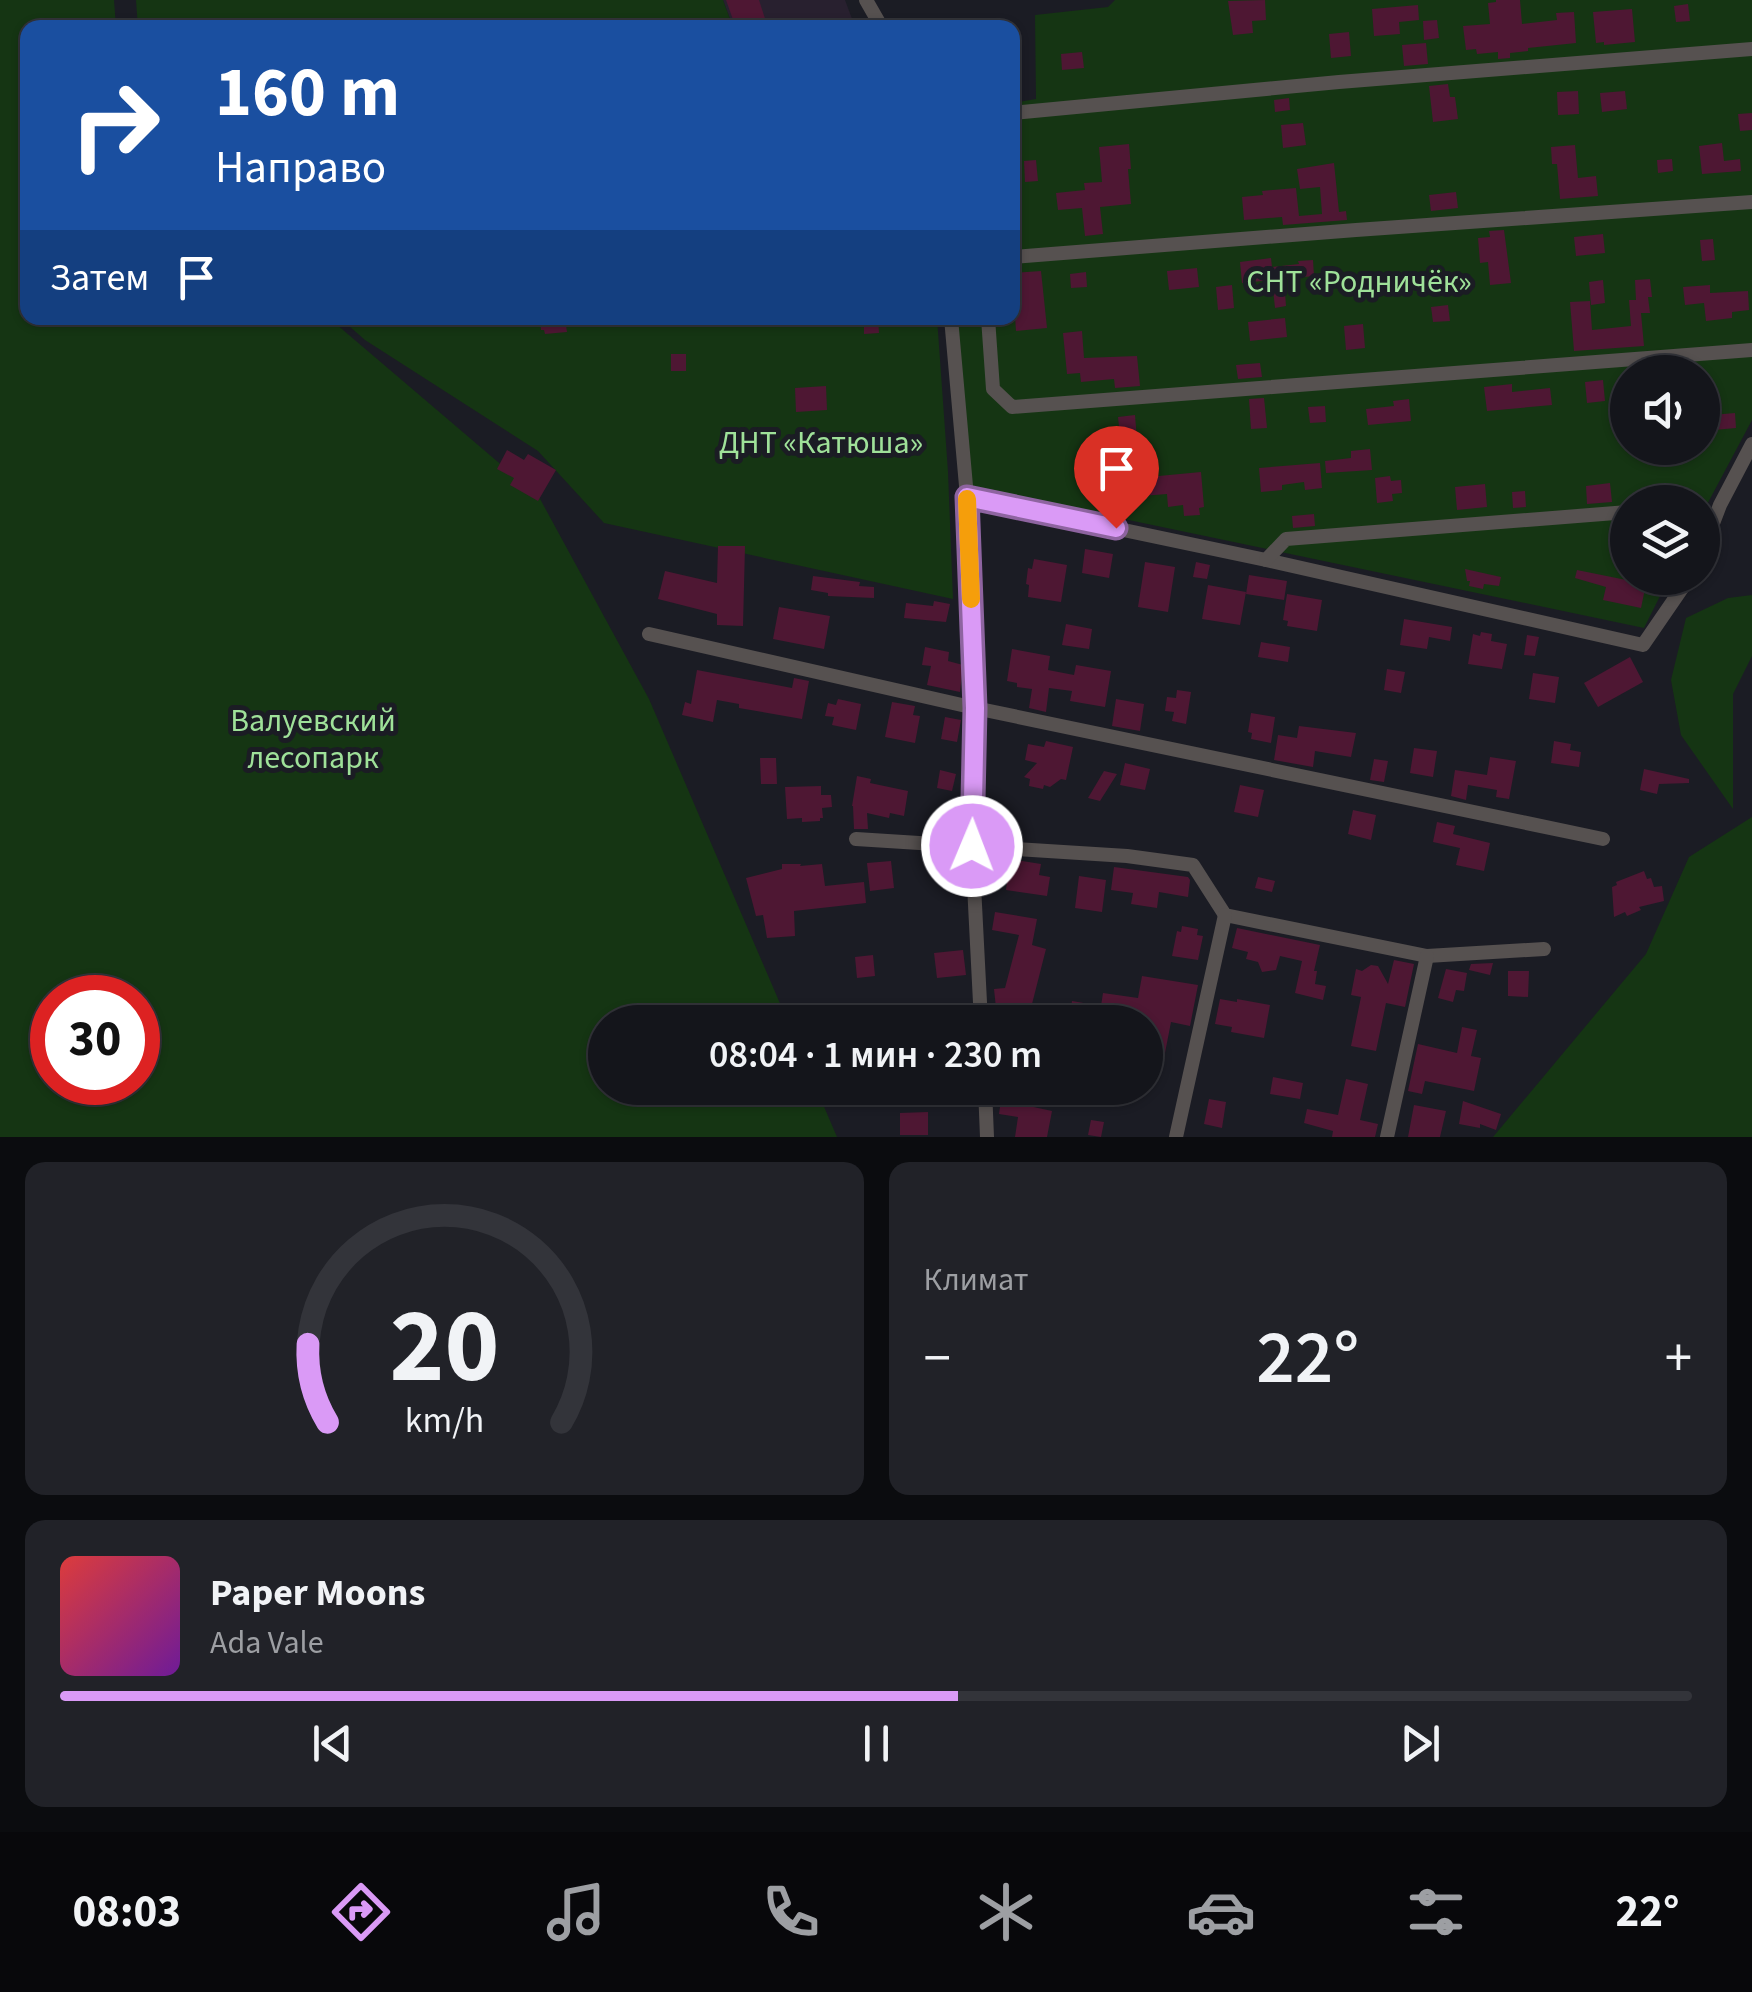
<!DOCTYPE html>
<html lang="ru">
<meta charset="utf-8">
<style>
body{margin:0;font-family:"Source Sans 3",sans-serif;background:#212228;color:#f1f3f6;height:100vh;display:flex;flex-direction:column;font-size:38px;white-space:nowrap}
*{box-sizing:border-box;margin:0}
p{font-size:32px;color:#9d9fa3}
.icon{flex:none;width:55px;height:55px;fill:none;stroke:currentColor;stroke-width:2;stroke-linecap:round;stroke-linejoin:round}
.map{position:relative;height:1137px;overflow:hidden}
.panel{display:flex;flex-direction:column;gap:25px;padding:25px;background:#0b0c0f;flex:1}
.panel>*{flex:none}
.banner{position:absolute;left:20px;top:20px;width:1000px;height:305px;border-radius:20px;box-shadow:0 2px 8px #0004,0 0 0 2px #33343a;background:#1a4fa0;color:#fff;overflow:hidden}
.buttons{position:absolute;left:1610px;top:355px;display:grid;gap:20px}
.buttons a{display:grid;place-items:center;width:110px;height:110px;border-radius:50%;background:#14151b;box-shadow:0 2px 8px #0004,0 0 0 2px #33343a;font-size:50px}
.speed{position:absolute;left:30px;top:975px;display:flex;gap:20px;font-size:50px;font-weight:700;text-align:center}
.speed>*{display:grid;place-content:center;width:130px;height:130px;border-radius:50%;background:#14151b;box-shadow:0 2px 8px #0004,0 0 0 2px #33343a;line-height:1}
.speed .limit{border:15px solid #d22;background:#fff;color:#111}
.pin{position:absolute;display:grid;place-items:center;width:85px;height:85px;color:#fff;margin:-102px -42px;border-radius:50% 50% 50% 0;rotate:-45deg;box-shadow:0 0 10px #0007}
.pin .icon{rotate:45deg}
.me{position:absolute;width:110px;margin:-55px;rotate:1deg;stroke-linejoin:round;filter:drop-shadow(0 0 8px #0008)}
.turn{display:flex;align-items:center;gap:35px;height:210px;padding:0 30px;font-size:45px}
.turn .icon{width:130px;height:130px;stroke-width:2.5}
.turn b{display:block;font-size:70px;line-height:85px}
.then{display:flex;align-items:center;height:95px;padding:0 30px;background:#0003;gap:20px;font-size:38px}
.big{font-size:75px;font-weight:600;line-height:1.1}
.panel .widget{flex:1;display:flex;flex-direction:column;justify-content:center;gap:15px;min-width:0;padding:0 35px;border-radius:20px;background:#212228}
.panel .dial{align-items:center;gap:0}
.dial svg{height:260px;overflow:visible;fill:none;stroke:#33343a;stroke-width:7;stroke-linecap:round;text-anchor:middle}
.dial text{fill:#f1f3f6;stroke:none}
.song{display:flex;align-items:center;gap:30px}
.cover{width:120px;height:120px;border-radius:15px;background:linear-gradient(135deg,hsl(0 70% 55%),hsl(280 70% 35%))}
.played{height:10px;border-radius:5px;background:linear-gradient(90deg,#da9af6 55%,#33343a 55%)}
.keys{display:flex;justify-content:space-around;direction:ltr}
.heat{display:flex;justify-content:space-between;align-items:center;font-size:55px;direction:ltr}
.panel .tiles{flex:1;display:grid;gap:25px;grid-template-columns:1fr 1fr}
.widget:last-child{grid-column:span 2}
.trip{position:absolute;left:588px;top:1005px;width:575px;height:100px;border-radius:50px;background:#14151b;box-shadow:0 2px 8px #0004,0 0 0 2px #33343a;font-weight:600;line-height:100px;text-align:center}
.dock{display:flex;height:160px;justify-content:space-around;align-items:center;background:#08080b;color:#9d9fa3}
.dock .icon{width:70px;height:70px}
.dock .active{color:#da9af6}
.dock b{font-size:45px;color:#f1f3f6}
.map>svg:first-child{display:block}
</style>
<div class="map">
<svg width="1752" height="1137" viewBox="0 0 1752 1137">
<rect width="100%" height="100%" fill="#1b1c24"/>
<path fill="#28202f" d="M723 0H845L855 27H733Z"/>
<g fill="#153513" fill-rule="evenodd">
<path d="M0 0H114L116 27 28 28V318H329L539 497 649 699 788 1022H605V1088H816L837 1137H0ZM52 998H138V1082H52Z"/>
<path d="M136 0H723L733 27 138 28Z"/>
<path d="M1115 0H1752V420L1703 512 1702 502H1628V578H1669L1644 628 971 487 957 318H1012L1013 103 1036 99 1035 15 1108 7ZM1628 372H1702V448H1628Z"/>
<path d="M340 318H937L948 472 953 599 604 523 538 451 365 340Z"/>
<path d="M1752 595V656L1733 694V809L1681 735 1671 680 1686 618 1728 598Z"/>
<path d="M1752 817V1137H1493L1646 954 1689 857Z"/>
</g>
<g fill="#4e1733">
<path d="M726 0H759L768 28H736Z"/>
<path d="M1265 0 1266 20 1252 21 1253 33 1233 35 1228 1Z"/>
<path d="M1496 0H1520L1522 24 1557 20 1556 13 1574 12 1576 43 1528 48V51L1510 53V58L1498 59V52L1477 54 1476 49 1466 50 1463 26 1490 24 1488 3 1496 2Z"/>
<path d="M1688 4 1690 21 1676 22 1674 6Z"/>
<path d="M1418 5 1419 20 1399 22 1400 34 1374 36 1372 9Z"/>
<path d="M1632 9 1635 42 1604 45V42L1596 43 1593 12Z"/>
<path d="M1437 20 1439 38 1424 40 1423 21Z"/>
<path d="M1349 32 1351 56 1331 58 1329 34Z"/>
<path d="M1426 43 1428 64 1404 66 1402 45Z"/>
<path d="M1082 52 1084 68 1062 70 1061 54Z"/>
<path d="M1448 84 1450 97H1455L1458 119 1433 122 1429 86Z"/>
<path d="M1578 91 1579 114 1558 115 1557 92Z"/>
<path d="M1625 91 1627 109 1602 112 1600 93Z"/>
<path d="M1289 98 1290 110 1275 112 1274 100Z"/>
<path d="M1752 113V130L1740 131 1738 114Z"/>
<path d="M1303 123 1306 145 1283 148 1281 125Z"/>
<path d="M1722 143 1724 161 1740 159 1741 171 1702 174 1699 146Z"/>
<path d="M1129 144 1131 169H1128L1131 204 1100 207 1103 234 1085 236 1082 208 1058 210 1056 193 1085 190 1084 183 1102 182 1099 147Z"/>
<path d="M1575 145 1578 178 1596 176 1598 196 1560 199 1557 164H1552L1551 147Z"/>
<path d="M1672 159 1673 171 1658 173 1657 160Z"/>
<path d="M1036 160 1038 181 1025 182 1024 161Z"/>
<path d="M1334 163 1339 212 1346 211 1347 220 1283 225 1282 217 1244 220 1242 197 1263 195 1262 191 1296 188 1299 216 1322 214 1320 187 1300 189 1297 169Z"/>
<path d="M1456 192 1458 208 1431 211 1429 195Z"/>
<path d="M1504 230 1511 283 1490 285 1488 262 1480 263 1478 238 1490 237 1489 231Z"/>
<path d="M1603 234 1605 253 1576 256 1574 237Z"/>
<path d="M1713 239 1715 260 1702 261 1700 240Z"/>
<path d="M1271 258 1272 267 1299 264 1298 261 1313 260 1314 276 1284 279 1286 306 1275 308 1272 280 1242 283 1240 262Z"/>
<path d="M1197 268 1199 287 1169 290 1167 271Z"/>
<path d="M1041 271 1047 328 1016 331 1012 273Z"/>
<path d="M1086 272 1087 287 1071 288 1070 274Z"/>
<path d="M1650 279 1652 297H1648L1650 313H1641L1644 346 1574 351 1570 302 1590 301 1592 330 1631 326 1629 300H1636L1635 280Z"/>
<path d="M1603 280 1605 303 1591 305 1589 282Z"/>
<path d="M1232 285 1234 308 1218 310 1216 287Z"/>
<path d="M1710 285V293L1748 291 1749 310 1732 312V318L1706 321 1704 303 1685 305 1683 287Z"/>
<path d="M1448 305 1450 321 1433 322 1431 307Z"/>
<path d="M540 318H565L567 332 545 334 544 330H541Z"/>
<path d="M864 318H878L879 333 864 334Z"/>
<path d="M1285 318 1287 337 1250 341 1248 322Z"/>
<path d="M1363 324 1365 348 1346 350 1344 326Z"/>
<path d="M1082 331 1084 358 1137 356 1140 386 1115 388 1114 379 1081 382 1080 373 1067 374 1063 333Z"/>
<rect x="671" y="354" width="15" height="17"/>
<path d="M1260 363 1262 377 1238 379 1236 365Z"/>
<path d="M1603 380 1605 401 1587 403 1585 382Z"/>
<path d="M1512 384V392L1550 388 1552 405 1487 411 1484 387Z"/>
<path d="M826 386 827 410 796 412 795 388Z"/>
<path d="M1264 398 1267 428 1251 429 1249 399Z"/>
<path d="M1409 399 1411 421 1368 425 1366 409 1394 406 1393 401Z"/>
<path d="M1325 406 1326 422 1310 423 1308 407Z"/>
<path d="M1735 413 1736 428 1714 430 1712 415Z"/>
<path d="M1135 415 1138 452 1122 454 1118 417Z"/>
<path d="M1370 449 1372 470 1326 473 1325 461 1351 458V451Z"/>
<path d="M507 450 524 460 528 454 556 470 538 501 510 485 514 478 497 469Z"/>
<path d="M1118 463 1119 482 1103 484 1101 464Z"/>
<path d="M1320 463 1322 488 1305 490 1304 482 1282 485V490L1261 492 1259 468Z"/>
<path d="M1201 472 1204 507 1199 508 1200 515 1184 516 1183 505 1168 507 1167 494 1129 497 1127 479Z"/>
<path d="M1390 476 1391 481 1401 480 1402 493 1392 494 1393 501 1377 503 1375 478Z"/>
<path d="M1610 483 1612 502 1587 504 1586 486Z"/>
<path d="M1485 484 1487 507 1457 510 1455 487Z"/>
<path d="M1525 491 1526 507 1513 508 1512 492Z"/>
<path d="M1314 514 1315 526 1293 528 1292 516Z"/>
<path d="M718 546H745L743 626 717 625V614L658 599 665 571 717 583Z"/>
<path d="M1085 549 1113 554 1109 578 1082 573Z"/>
<path d="M1034 559 1067 565 1061 602 1028 597 1029 585 1026 584 1028 568 1032 569Z"/>
<path d="M1145 562 1175 567 1168 612 1138 607Z"/>
<path d="M1196 562 1210 565 1207 579 1193 577Z"/>
<path d="M1465 569 1501 577 1499 586 1484 584 1483 589 1469 586 1470 581H1467Z"/>
<path d="M1577 570 1646 584 1641 608 1603 600 1606 587 1575 578Z"/>
<path d="M1249 575 1287 581 1284 600 1246 594Z"/>
<path d="M813 576 860 582 859 586 874 587V598L828 596V593L811 590Z"/>
<path d="M1208 585 1246 592 1240 625 1202 619Z"/>
<path d="M1287 594 1322 600 1317 631 1287 626 1288 621 1283 620Z"/>
<path d="M934 601 950 604 946 622 904 618 906 603 933 606Z"/>
<path d="M779 607 830 616 824 649 773 639Z"/>
<path d="M1404 619 1452 627 1450 641 1429 637 1427 649 1400 645Z"/>
<path d="M1066 624 1092 629 1089 649 1062 645Z"/>
<path d="M1481 632 1492 634 1491 641 1507 644 1502 669 1468 664 1473 634 1480 636Z"/>
<path d="M1527 635 1539 637 1535 656 1524 655Z"/>
<path d="M1261 642 1290 647 1288 662 1258 657Z"/>
<path d="M925 647 949 652 948 661 963 665 960 692 927 685 931 666 922 665Z"/>
<path d="M1012 649 1050 656 1048 670 1074 675 1076 665 1111 671 1105 707 1070 701 1072 691 1049 688 1046 712 1029 708 1032 689 1017 687V683L1007 681Z"/>
<path d="M1630 657 1643 682 1598 707 1584 683Z"/>
<path d="M1387 669 1405 672 1401 693 1384 690Z"/>
<path d="M697 670 792 688 794 678 809 681 802 719 739 708V704L717 700 713 722 682 715 685 702 691 704Z"/>
<path d="M1533 673 1559 677 1555 703 1529 699Z"/>
<path d="M1177 690 1191 692 1186 724 1172 721 1174 712 1165 711 1167 697 1176 698Z"/>
<path d="M838 699 861 704 856 730 832 725 834 717 825 716 828 703 836 705Z"/>
<path d="M1116 699 1144 704 1140 731 1112 726Z"/>
<path d="M892 702 915 706 913 715 920 716 915 743 885 737Z"/>
<path d="M1251 713 1275 717 1271 743 1251 739 1252 733 1248 732Z"/>
<path d="M945 717 961 720 957 742 941 739Z"/>
<path d="M1299 726 1356 733 1351 757 1315 751 1313 767 1274 760 1278 735 1297 738Z"/>
<path d="M1046 741 1073 747 1066 780 1061 779 1050 787 1044 785 1043 789 1029 786 1030 779 1024 777 1037 763 1025 760 1028 744 1044 747Z"/>
<path d="M1554 741 1571 744 1570 750 1581 752 1579 767 1551 763Z"/>
<path d="M1414 748 1437 751 1433 777 1410 773Z"/>
<path d="M1490 757 1516 761 1509 799 1496 797 1497 790 1468 785 1466 800 1451 796 1455 770 1487 775Z"/>
<path d="M760 758H776L777 784H761Z"/>
<path d="M1374 759 1388 761 1384 782 1370 780Z"/>
<path d="M1125 763 1150 769 1145 790 1120 785Z"/>
<path d="M1644 769 1689 779V783L1659 784 1657 794 1640 790Z"/>
<path d="M940 770 956 774 952 791 937 788Z"/>
<path d="M1104 771 1117 774 1100 801 1088 798Z"/>
<path d="M857 776 871 779 870 783 908 791 904 816 890 813 889 818 867 813 868 829H854L853 806H852Z"/>
<path d="M1240 785 1264 790 1258 817 1234 812Z"/>
<path d="M821 786V795H831L832 807 822 808 823 818H820V821L802 822V818L787 819 785 787Z"/>
<path d="M1353 810 1376 815 1371 840 1348 834Z"/>
<path d="M1437 822 1455 826 1453 834 1490 843 1484 871 1456 865 1460 848 1433 842Z"/>
<path d="M1010 859 1041 864 1039 875 1050 877 1047 896 1006 890Z"/>
<path d="M891 861 894 888 870 891 867 863Z"/>
<path d="M782 864H801L800 866 822 864 825 886 864 882 866 903 794 911 795 936 767 938 763 915 756 916 746 878 782 869Z"/>
<path d="M1114 867 1188 877 1190 880 1188 897 1159 892 1157 908 1131 904 1133 893 1111 890Z"/>
<path d="M1644 871 1647 879 1651 878 1654 887 1662 886 1664 901 1639 907 1641 910 1627 916 1625 912 1614 917 1612 887 1617 885 1616 882Z"/>
<path d="M1079 876 1106 880 1102 912 1075 908Z"/>
<path d="M1258 877 1275 881 1272 892 1255 888Z"/>
<path d="M995 912 1037 919 1032 945 1046 949 1032 1004 1053 1008 1051 1022H1023L1025 1014 997 1017 994 989 1005 988 1019 935 992 930Z"/>
<path d="M1182 926 1198 929 1197 935 1203 936 1198 960 1172 956 1177 931 1181 932Z"/>
<path d="M1237 928 1320 945 1314 971H1317L1315 984 1326 986 1323 1000 1295 993 1302 961 1280 956 1276 970 1262 972 1258 962 1246 959 1248 952 1232 948Z"/>
<path d="M963 950 966 975 937 978 934 953Z"/>
<path d="M873 955 875 976 857 978 855 957Z"/>
<path d="M1394 960 1414 964 1405 1007 1386 1003 1376 1051 1351 1046 1361 997 1351 995 1356 969 1362 971 1371 965 1378 966 1388 984Z"/>
<path d="M1493 963 1490 975 1469 970 1471 964Z"/>
<path d="M1446 969 1467 973 1464 991 1456 990 1453 1002 1438 998Z"/>
<path d="M1508 971H1529L1528 997 1508 996Z"/>
<path d="M1142 976 1198 985 1190 1026 1171 1022 1164 1058 1145 1055V1022H1087L1069 1020 1072 1001 1101 1006 1103 993 1138 998Z"/>
<path d="M1220 999 1237 1002V999L1270 1005 1264 1038 1231 1032 1232 1027 1215 1024Z"/>
<path d="M913 1007 914 1021 895 1022 893 1009Z"/>
<path d="M1462 1027 1477 1030 1471 1056 1481 1058 1474 1091 1425 1081 1422 1094 1408 1091 1418 1044 1457 1053Z"/>
<path d="M1273 1077 1303 1083 1300 1099 1270 1094Z"/>
<path d="M1346 1079 1368 1084 1360 1120 1378 1124 1375 1137H1332L1333 1131 1304 1123 1307 1109 1338 1115Z"/>
<path d="M1209 1099 1226 1102 1222 1128 1204 1124Z"/>
<path d="M1001 1100 1052 1111 1047 1137H1015L1018 1117 999 1114Z"/>
<path d="M1463 1101 1501 1114 1496 1130 1480 1124V1128L1459 1124Z"/>
<path d="M1414 1105 1446 1111 1440 1137H1408Z"/>
<path d="M928 1112V1135H900V1113Z"/>
<path d="M1091 1120 1104 1122 1101 1137 1088 1135Z"/>
</g>
<g fill="none" stroke-linecap="round" stroke-linejoin="round">
<g stroke="#565150" stroke-width="14">
<path d="M866 0 882 28"/>
<path d="M1012 113 1339 82 1752 49"/>
<path d="M1012 257 1356 230 1752 202"/>
<path d="M951 318 967 497 975 708 972 846 981 1022"/>
<path d="M988 318 993 389 1012 407 1752 350"/>
<path d="M967 497 1266 560 1643 645 1689 578"/>
<path d="M1702 552 1720 505 1752 444"/>
<path d="M1266 560 1286 539 1628 512"/>
<path d="M649 634 975 708 1603 839"/>
<path d="M856 839 1127 856 1193 865 1225 915 1427 956 1544 949"/>
<path d="M985 1088 987 1137"/>
<path d="M1176 1137 1225 915"/>
<path d="M1387 1137 1427 956"/>
</g>
</g>
<g fill="none" stroke-linecap="round" stroke-linejoin="round">
<g stroke="#8e64a0" stroke-width="25">
<path id="route" d="M972 846 975 708 967 497 1116 528"/>
</g>
<use href="#route" stroke="#da9af6" stroke-width="18"/>
<path stroke="#f59e0b" stroke-width="18" d="M967 499 971 599"/>
</g>
<g text-anchor="middle" stroke-width="10" stroke-linejoin="round" paint-order="stroke">
<g font-size="32" fill="#9fe199" stroke="#1b1c24">
<text x="1359" y="292">СНТ «Родничёк»</text>
<text x="821" y="453">ДНТ «Катюша»</text>
<text x="313" y="731">Валуевский<tspan x="313" dy="37">лесопарк</tspan></text>
</g>
</g>
</svg>
<div class="buttons">
<a><svg class="icon" aria-label="sound" viewBox="0 0 24 24"><path d="M4 9h4l5-4v14l-5-4H4zM17 9q2 3 0 6"/></svg></a>
<a><svg class="icon" aria-label="layers" viewBox="0 0 24 24"><path d="M12 4l9 5-9 5-9-5zM3 14l9 5 9-5"/></svg></a>
</div>
<div class="speed"><div class="limit">30</div></div>
<div class="pin" style="left:1116px;top:528px;background:#d93025"><svg class="icon" aria-label="arrive" viewBox="0 0 24 24"><path d="M6 21V4h12l-3 4 3 4H6"/></svg></div>
<svg class="me" style="left:972px;top:846px" viewBox="-20 -20 40 40"><circle r="17" fill="#da9af6" stroke="#fff" stroke-width="3"/><path d="M0-11L8 9 0 5-8 9z" fill="#fff"/></svg>
<div class="trip">08:04 · 1 мин · 230 m</div>
<div class="banner">
<div class="turn"><svg class="icon" aria-label="right" viewBox="0 0 24 24"><path d="M7 20v-9h11M14 6l5 5-5 5"/></svg><div><b>160 m</b>Направо</div></div>
<div class="then">Затем<svg class="icon" aria-label="arrive" viewBox="0 0 24 24"><path d="M6 21V4h12l-3 4 3 4H6"/></svg></div>
</div>
</div>
<section class="panel">
<div class="tiles">
<div class="widget dial"><svg viewBox="0 0 100 80">
<path d="M14 69A42 42 0 1 1 86 69"/>
<path d="M14 69A42 42 0 0 1 8 45" stroke="#da9af6"/>
<text x="50" y="56" font-size="32" font-weight="700">20</text>
<text x="50" y="72" font-size="11">km/h</text>
</svg></div>
<div class="widget"><p>Климат</p>
<div class="heat"><a>−</a><b class="big">22°</b><a>+</a></div>
</div>
<div class="widget">
<div class="song"><i class="cover"></i><div><b>Paper Moons</b><p>Ada Vale</p></div></div>
<div class="played"></div>
<div class="keys"><svg class="icon" aria-label="previous" viewBox="0 0 24 24"><path d="M18 5L8 12l10 7zM5 5v14"/></svg><svg class="icon" aria-label="pause" viewBox="0 0 24 24"><path d="M8 5v14M16 5v14"/></svg><svg class="icon" aria-label="next" viewBox="0 0 24 24"><path d="M6 5l10 7-10 7zM19 5v14"/></svg></div>
</div>
</div>
</section>
<nav class="dock">
<b>08:03</b>
<svg class="icon active" aria-label="directions" viewBox="0 0 24 24"><path d="M12 3l9 9-9 9-9-9zM9 14v-3h6M13 9l2 2-2 2"/></svg>
<svg class="icon" aria-label="music" viewBox="0 0 24 24"><path d="M9 18V5l10-2v13"/><circle cx="6" cy="18" r="3"/><circle cx="16" cy="16" r="3"/></svg>
<svg class="icon" aria-label="phone" viewBox="0 0 24 24"><path d="M5 4h4l2 5-3 2q2 4 5 5l2-3 5 2v4C11 20 4 13 5 4z"/></svg>
<svg class="icon" aria-label="climate" viewBox="0 0 24 24"><path d="M12 3v18M4 7l16 10M4 17L20 7"/></svg>
<svg class="icon" aria-label="car" viewBox="0 0 24 24"><path d="M5 17H2v-5l4-1 3-4h7l3 4 3 1v5h-3M9 17h6M6 11h13"/><circle cx="7" cy="17" r="2"/><circle cx="17" cy="17" r="2"/></svg>
<svg class="icon" aria-label="filters" viewBox="0 0 24 24"><path d="M4 7h16M4 17h16"/><circle cx="9" cy="7" r="2"/><circle cx="15" cy="17" r="2"/></svg>
<b>22°</b>
</nav>
